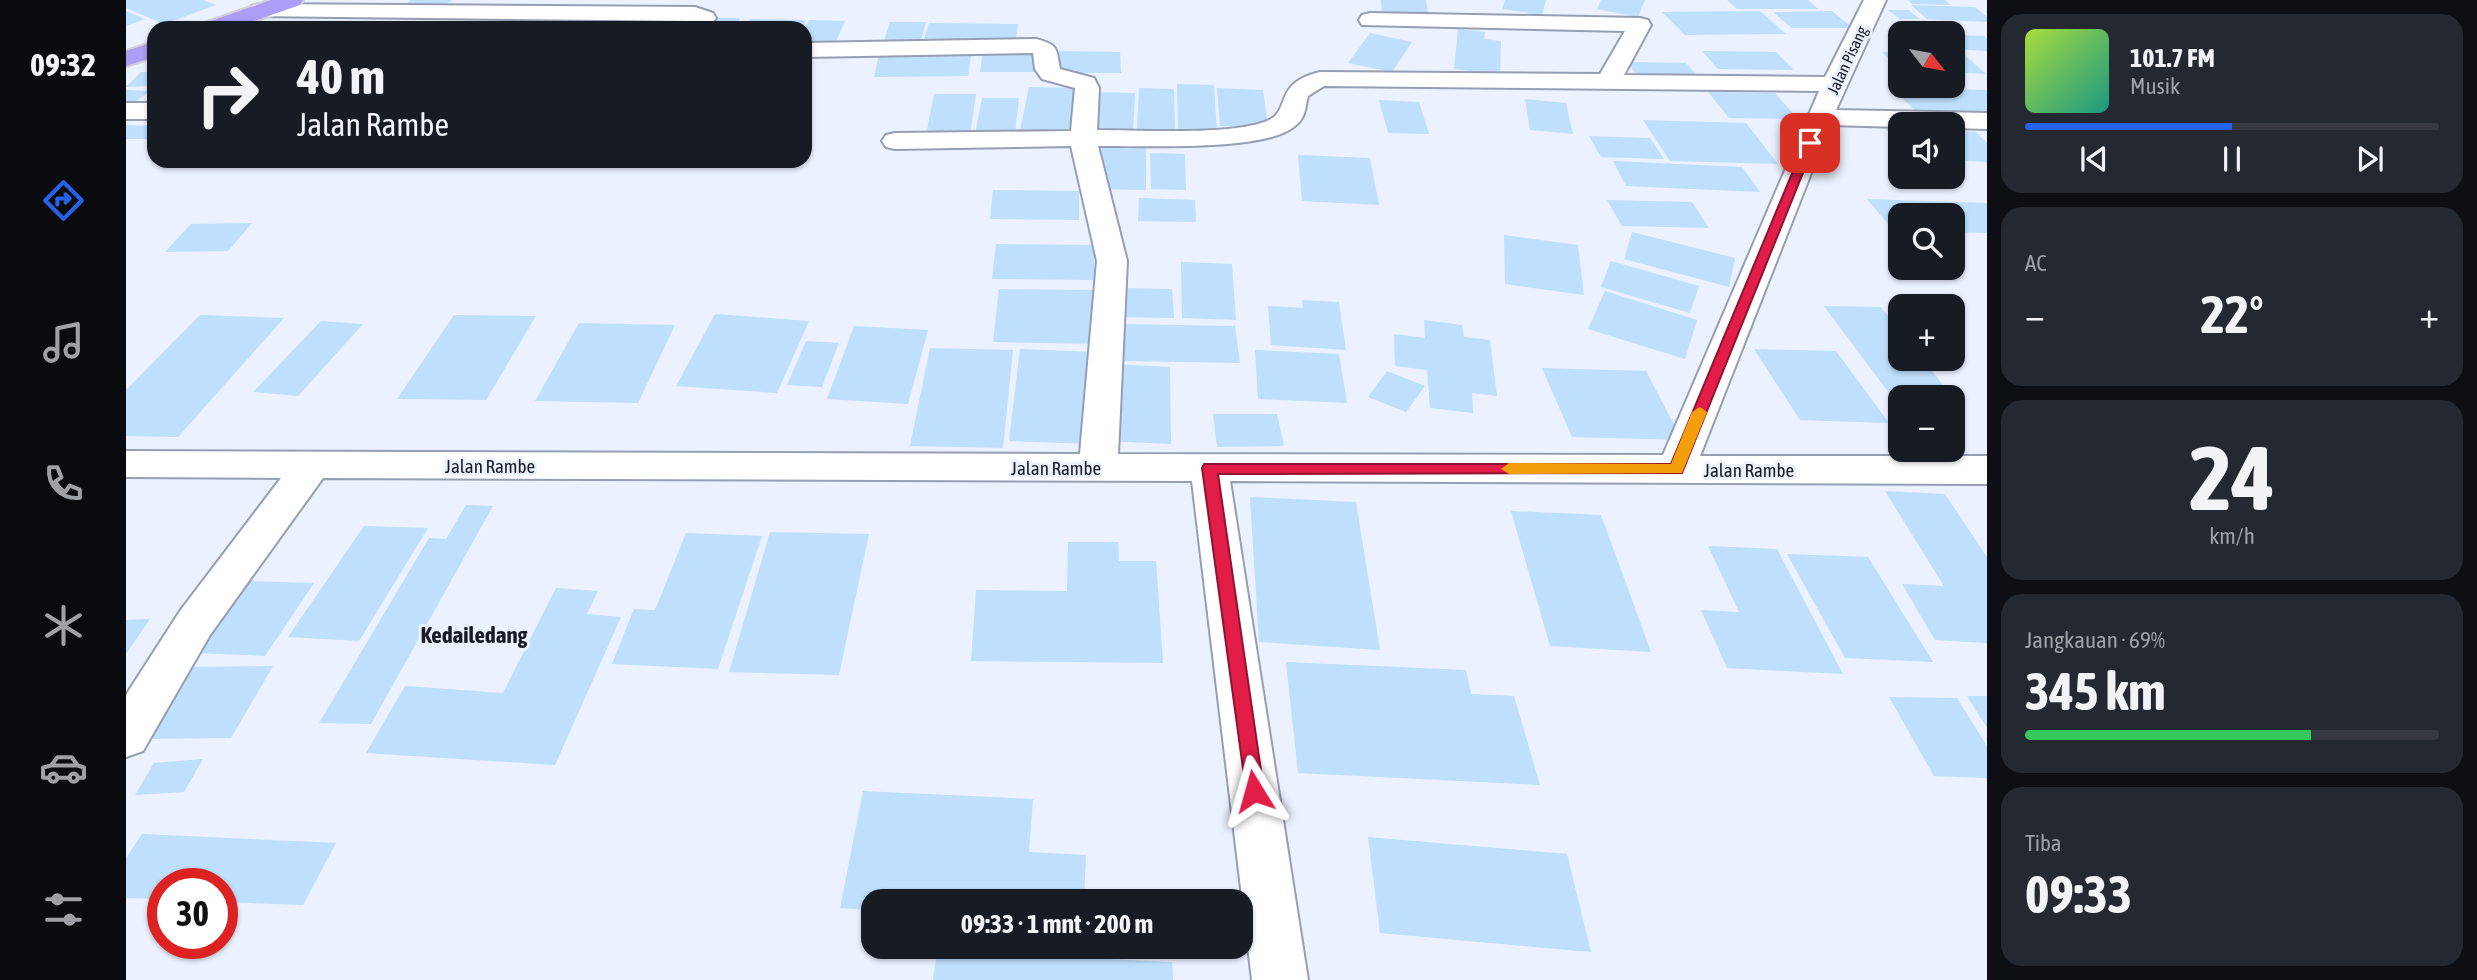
<!DOCTYPE html>
<html lang="id">
<meta charset="utf-8">
<style>
body{margin:0;font-family:"Asap Condensed",sans-serif;background:#242831;color:#f1f3f6;height:100vh;display:flex;flex-direction:column;font-size:26px;white-space:nowrap}
*{box-sizing:border-box;margin:0}
p{font-size:23px;color:#9ea1a6}
.icon{flex:none;width:38px;height:38px;fill:none;stroke:currentColor;stroke-width:2;stroke-linecap:round;stroke-linejoin:round}
.map{position:relative;flex:1;overflow:hidden}
.side{display:flex;flex-direction:column;gap:14px;padding:14px;background:#0d0f14;width:490px}
.side>*{flex:none}
.guide{position:absolute;left:21px;top:21px;width:665px;height:147px;border-radius:21px;box-shadow:0 2px 5px #0004;background:#171b24;color:#f1f3f6;overflow:hidden}
.needle{width:46px;rotate:121deg}
.fabs{position:absolute;left:1762px;top:21px;display:grid;gap:14px}
.fabs a{display:grid;place-items:center;width:77px;height:77px;border-radius:14px;background:#171b24;box-shadow:0 2px 5px #0004;font-size:35px}
.speed{position:absolute;left:21px;top:868px;display:flex;gap:14px;font-size:35px;font-weight:700;text-align:center}
.speed>*{display:grid;place-content:center;width:91px;height:91px;border-radius:50%;background:#171b24;box-shadow:0 2px 5px #0004;line-height:1}
.speed .limit{border:10px solid #d22;background:#fff;color:#111}
.pin{position:absolute;display:grid;place-items:center;width:60px;height:60px;color:#fff;margin:-30px;border-radius:14px;box-shadow:0 4px 10px #0006}
.me{position:absolute;width:77px;margin:-38px;rotate:352deg;stroke-linejoin:round;filter:drop-shadow(0 0 5px #0008)}
.turn{display:flex;align-items:center;gap:24px;height:147px;padding:0 35px;font-size:32px}
.turn .icon{width:91px;height:91px;stroke-width:2.5}
.turn b{display:block;font-size:49px;line-height:60px}
.big{font-size:52px;font-weight:700;line-height:1.1}
.side .card{flex:1;display:flex;flex-direction:column;justify-content:center;gap:10px;min-width:0;padding:0 24px;border-radius:21px;background:#242831}
.side .dial{align-items:center;gap:0}
.dial b{font-size:91px;line-height:1}
.song{display:flex;align-items:center;gap:21px}
.cover{width:84px;height:84px;border-radius:10px;background:linear-gradient(135deg,hsl(80 70% 55%),hsl(170 70% 35%))}
.played{height:7px;border-radius:4px;background:linear-gradient(90deg,#2563eb 50%,#363941 50%)}
.keys{display:flex;justify-content:space-around;direction:ltr}
.heat{display:flex;justify-content:space-between;align-items:center;font-size:38px;direction:ltr}
.charge{height:10px;border-radius:5px;background:linear-gradient(90deg,#34c759 69%,#363941 0)}
.trip{position:absolute;left:735px;top:889px;width:392px;height:70px;border-radius:21px;background:#171b24;box-shadow:0 2px 5px #0004;font-weight:700;line-height:70px;text-align:center}
main{display:flex;flex:1;min-height:0}
.tabs{display:flex;flex-direction:column;width:126px;justify-content:space-around;align-items:center;background:#090b0e;color:#9ea1a6}
.tabs .icon{width:49px;height:49px}
.tabs .current{color:#2563eb}
.tabs b{font-size:32px;color:#f1f3f6}
.map>svg:first-child{display:block}
</style>
<main>
<nav class="tabs">
<b>09:32</b>
<svg class="icon current" aria-label="directions" viewBox="0 0 24 24"><path d="M12 3l9 9-9 9-9-9zM9 14v-3h6M13 9l2 2-2 2"/></svg>
<svg class="icon" aria-label="music" viewBox="0 0 24 24"><path d="M9 18V5l10-2v13"/><circle cx="6" cy="18" r="3"/><circle cx="16" cy="16" r="3"/></svg>
<svg class="icon" aria-label="phone" viewBox="0 0 24 24"><path d="M5 4h4l2 5-3 2q2 4 5 5l2-3 5 2v4C11 20 4 13 5 4z"/></svg>
<svg class="icon" aria-label="climate" viewBox="0 0 24 24"><path d="M12 3v18M4 7l16 10M4 17L20 7"/></svg>
<svg class="icon" aria-label="car" viewBox="0 0 24 24"><path d="M5 17H2v-5l4-1 3-4h7l3 4 3 1v5h-3M9 17h6M6 11h13"/><circle cx="7" cy="17" r="2"/><circle cx="17" cy="17" r="2"/></svg>
<svg class="icon" aria-label="filters" viewBox="0 0 24 24"><path d="M4 7h16M4 17h16"/><circle cx="9" cy="7" r="2"/><circle cx="15" cy="17" r="2"/></svg>
</nav>
<div class="map">
<svg width="1861" height="980" viewBox="0 0 1861 980">
<rect width="100%" height="100%" fill="#ebf1fe"/>
<g fill="#bedffd">
<path d="M0 0H77L90 5 38 24 0 8Z"/>
<path d="M285 0H326L316 7 280 4Z"/>
<path d="M1255 0H1300L1303 20 1256 17Z"/>
<path d="M1379 0H1420L1416 15 1376 9Z"/>
<path d="M1475 0H1519L1512 17 1471 9Z"/>
<path d="M1601 0H1682L1692 9H1611Z"/>
<path d="M1782 0H1819L1825 5 1786 4Z"/>
<path d="M1785 5 1849 7 1861 17V22L1801 19Z"/>
<path d="M1762 10H1782L1794 19H1774Z"/>
<path d="M0 11 19 19 0 26Z"/>
<path d="M1634 11 1660 34 1559 35 1536 12Z"/>
<path d="M1706 11 1727 28H1666L1647 12Z"/>
<path d="M584 18H614L609 28H578Z"/>
<path d="M624 19 680 20 676 28H619Z"/>
<path d="M453 20 448 28H356L362 21Z"/>
<path d="M683 20 719 21 708 46 679 45V28Z"/>
<path d="M161 22 209 23 203 28H154Z"/>
<path d="M764 22H800L794 44H757Z"/>
<path d="M803 23 892 24 889 43 797 42Z"/>
<path d="M1332 29 1359 32 1358 39 1375 41 1374 75 1328 69Z"/>
<path d="M1244 33 1286 42 1266 72 1222 63Z"/>
<path d="M1827 35 1858 36 1861 39V51L1827 49Z"/>
<path d="M754 51H846L842 76 748 77Z"/>
<path d="M857 51H912L911 72H854Z"/>
<path d="M933 51 994 52 995 73H932Z"/>
<path d="M1576 51 1650 52 1668 70 1592 69Z"/>
<path d="M1756 52H1774V70Z"/>
<path d="M1827 54 1839 55 1860 74 1827 72Z"/>
<path d="M1501 62 1560 63 1573 78H1513Z"/>
<path d="M15 72H28V86L0 87Z"/>
<path d="M1051 84 1088 85 1091 133 1052 131Z"/>
<path d="M903 87 951 88 946 132 894 130Z"/>
<path d="M1013 88 1048 89 1049 130 1011 129Z"/>
<path d="M1091 88 1137 90 1142 127 1094 126Z"/>
<path d="M1765 88 1861 90V116L1793 114Z"/>
<path d="M0 90 24 91 5 105H0Z"/>
<path d="M966 92 1009 93 1007 132 963 130Z"/>
<path d="M1582 92 1649 93 1672 119 1603 118Z"/>
<path d="M808 94H850L844 135H800Z"/>
<path d="M856 98H893L889 134H849Z"/>
<path d="M1399 99 1440 103 1447 134 1404 130Z"/>
<path d="M1253 100 1293 102 1303 134 1262 133Z"/>
<path d="M1517 120 1620 123 1652 164 1544 161Z"/>
<path d="M0 125 28 126V139H0Z"/>
<path d="M1760 129H1774V145Z"/>
<path d="M1827 131 1850 132 1861 143V162L1827 160Z"/>
<path d="M1463 136 1524 138 1538 159 1475 157Z"/>
<path d="M976 146 1020 148V190L974 189Z"/>
<path d="M1024 153 1059 154 1060 190 1025 189Z"/>
<path d="M1172 155 1244 158 1253 205 1176 201Z"/>
<path d="M1487 161 1616 167 1634 192 1500 186Z"/>
<path d="M867 190 953 191V220L864 219Z"/>
<path d="M1013 198 1069 200 1070 222 1012 221Z"/>
<path d="M1741 199 1861 203V233L1827 232V215H1774V230H1767Z"/>
<path d="M1481 200 1566 202 1583 228 1496 226Z"/>
<path d="M126 223 102 251 39 252 65 224Z"/>
<path d="M1506 232 1609 258 1603 287 1498 259Z"/>
<path d="M1378 235 1452 245 1458 295 1379 284Z"/>
<path d="M870 244 968 245V280L866 279Z"/>
<path d="M1485 261 1573 286 1564 313 1475 287Z"/>
<path d="M1055 262 1106 264 1110 320 1056 318Z"/>
<path d="M994 288 1046 289 1048 318 995 317Z"/>
<path d="M873 289 969 290 968 344 867 342Z"/>
<path d="M1479 291 1571 320 1559 359 1462 329Z"/>
<path d="M1176 300 1213 302 1220 350 1145 345 1142 306 1177 308Z"/>
<path d="M1698 306 1755 307 1774 331V359H1796L1832 403H1827V397H1774V401H1769Z"/>
<path d="M589 314 683 321 651 393 550 386Z"/>
<path d="M74 315 158 318 52 437 0 436V390Z"/>
<path d="M328 315 410 316 360 400 271 399Z"/>
<path d="M1298 320 1336 325 1338 337 1364 340 1371 396 1346 393 1347 413 1304 408 1301 370 1269 366 1268 334 1299 338Z"/>
<path d="M195 321 237 324 172 396 127 392Z"/>
<path d="M453 323 549 325 512 403 409 401Z"/>
<path d="M996 324 1109 326 1114 363 997 361Z"/>
<path d="M728 326 802 330 782 404 701 399Z"/>
<path d="M680 341 713 343 696 387 661 385Z"/>
<path d="M804 348 887 350 877 448 784 446Z"/>
<path d="M894 349 968 352 964 444 883 441Z"/>
<path d="M1628 349 1710 351 1763 423 1674 420Z"/>
<path d="M1129 350 1213 354 1221 403 1132 399Z"/>
<path d="M984 364 1044 367 1045 444 980 441Z"/>
<path d="M1416 368 1520 371 1556 440 1446 437Z"/>
<path d="M1261 371 1299 386 1280 412 1242 397Z"/>
<path d="M1087 414H1151L1158 446 1091 447Z"/>
<path d="M1759 491 1819 494 1861 557V643L1809 640 1776 584 1818 586Z"/>
<path d="M1124 497 1230 502 1254 650 1133 642Z"/>
<path d="M340 505 367 506 245 724 193 723 303 538 320 539Z"/>
<path d="M1385 511 1475 515 1525 652 1424 646Z"/>
<path d="M238 526 302 528 233 641 162 637Z"/>
<path d="M644 532 743 534 713 675 603 672Z"/>
<path d="M560 533 636 536 592 669 486 664 508 609 529 610Z"/>
<path d="M942 542H992L993 561H1030L1037 663 845 661 850 590 941 591Z"/>
<path d="M1582 546 1651 549 1717 674 1601 668 1575 610 1613 612Z"/>
<path d="M1661 554 1742 557 1807 662 1719 658Z"/>
<path d="M122 581 188 583 139 656 69 653Z"/>
<path d="M430 588 472 591 461 614 495 617 429 765 240 753 279 686 377 693Z"/>
<path d="M24 619 0 654V620Z"/>
<path d="M1160 662 1340 670 1345 694 1388 696 1414 785 1172 773Z"/>
<path d="M147 666 105 738 20 739 67 667Z"/>
<path d="M1841 696H1861V728Z"/>
<path d="M1763 697 1831 698 1861 746V778L1808 776Z"/>
<path d="M77 759 58 792 9 795 28 763Z"/>
<path d="M737 791 907 799 903 852 960 855 958 901H747V910L714 908Z"/>
<path d="M16 834 210 843 177 905 96 902V884H37V899L0 898V858Z"/>
<path d="M1242 837 1441 854 1465 952 1254 933Z"/>
<path d="M811 951 1046 962 1047 980H807Z"/>
</g>
<g fill="none" stroke-linecap="round" stroke-linejoin="round">
<g stroke="#969eb4" stroke-width="4">
<g id="minor">
<path d="M1738 0H1760L1710 110 1861 113V129L1827 128V124H1774V127L1704 125 1574 456H1861V484L1104 481 1182 980H1126L1066 481 197 478 84 635 17 751 0 757V695L54 611 155 478 0 477V451L954 454 971 261 945 146 769 149 760 147 756 141 760 135 769 133 945 131 949 88 916 79 909 69 907 53 679 57V43L910 39C933 45 930 48 934 69L968 78 973 88 971 130C1011 130 1110 136 1143 120 1165 110 1147 83 1194 72L1474 74 1499 31 1236 25 1233 20 1236 15 1244 13 1514 18 1522 20 1525 25 1498 75 1699 77ZM1198 86 1693 91 1537 455 992 454 1001 261 972 146C1014 145 1141 153 1170 125 1180 117 1179 107 1182 96Z"/>
<path d="M134 4 569 7 587 13 590 18 582 28H559L564 21 126 16 123 11 126 6Z"/>
<rect x="0" y="103" width="28" height="16"/>
</g>
</g>
<g stroke="#d1d1d3" stroke-width="4">
<g id="highway">
<path d="M145 0H177L174 5 108 28H76L79 23Z"/>
<path d="M28 42V57L0 66V51Z"/>
</g>
</g>
<use href="#minor" fill="#fff" fill-rule="evenodd"/>
<use href="#highway" fill="#ab9df8" fill-rule="evenodd"/>
</g>
<path fill="#e11d48" stroke="#92132f" stroke-width="2" d="M1680 140 1689 143 1556 473 1092 474 1138 791 1135 798 1128 801 1121 798 1076 468 1078 464H1545Z"/>
<path fill="#f59e0b" d="M1574 407 1581 412 1556 473 1383 474 1375 469 1383 463 1545 464 1566 412Z"/>
<g text-anchor="middle" stroke-width="6" stroke-linejoin="round" paint-order="stroke">
<g font-size="16" fill="#181b23" stroke="#ebf1fe">
<text transform="translate(1721 60) rotate(-65)" y="6">Jalan Pisang</text>
</g>
<g font-size="19" fill="#181b23" stroke="#ebf1fe">
<text x="364" y="473">Jalan Rambe</text>
<text x="930" y="475">Jalan Rambe</text>
<text x="1623" y="477">Jalan Rambe</text>
</g>
<g font-size="23" font-weight="bold" fill="#181b23" stroke="#ebf1fe">
<text x="348" y="643">Kedailedang</text>
</g>
</g>
</svg>
<div class="fabs">
<a><svg class="needle" viewBox="-14 -14 28 28"><path d="M0-13l5 13h-10z" fill="#e53935"/><path d="M0 13l5-13h-10z" fill="#9ea1a6"/></svg></a>
<a><svg class="icon" aria-label="sound" viewBox="0 0 24 24"><path d="M4 9h4l5-4v14l-5-4H4zM17 9q2 3 0 6"/></svg></a>
<a><svg class="icon" aria-label="search" viewBox="0 0 24 24"><circle cx="10" cy="10" r="6"/><path d="M15 15l6 6"/></svg></a>
<a>+</a>
<a>−</a>
</div>
<div class="speed"><div class="limit">30</div></div>
<div class="pin" style="left:1684px;top:143px;background:#d93025"><svg class="icon" aria-label="arrive" viewBox="0 0 24 24"><path d="M6 21V4h12l-3 4 3 4H6"/></svg></div>
<svg class="me" style="left:1128px;top:791px" viewBox="-20 -20 40 40"><path d="M0-17L14 15 0 8-14 15z" fill="#e11d48" stroke="#fff" stroke-width="4"/></svg>
<div class="trip">09:33 · 1 mnt · 200 m</div>
<div class="guide">
<div class="turn"><svg class="icon" aria-label="right" viewBox="0 0 24 24"><path d="M7 20v-9h11M14 6l5 5-5 5"/></svg><div><b>40 m</b>Jalan Rambe</div></div>
</div>
</div>
<section class="side">
<div class="card">
<div class="song"><i class="cover"></i><div><b>101.7 FM</b><p>Musik</p></div></div>
<div class="played"></div>
<div class="keys"><svg class="icon" aria-label="previous" viewBox="0 0 24 24"><path d="M18 5L8 12l10 7zM5 5v14"/></svg><svg class="icon" aria-label="pause" viewBox="0 0 24 24"><path d="M8 5v14M16 5v14"/></svg><svg class="icon" aria-label="next" viewBox="0 0 24 24"><path d="M6 5l10 7-10 7zM19 5v14"/></svg></div>
</div>
<div class="card"><p>AC</p>
<div class="heat"><a>−</a><b class="big">22°</b><a>+</a></div>
</div>
<div class="card dial"><b>24</b><p>km/h</p></div>
<div class="card"><p>Jangkauan · 69%</p><b class="big">345 km</b><div class="charge"></div></div>
<div class="card"><p>Tiba</p><b class="big">09:33</b></div>
</section>
</main>
